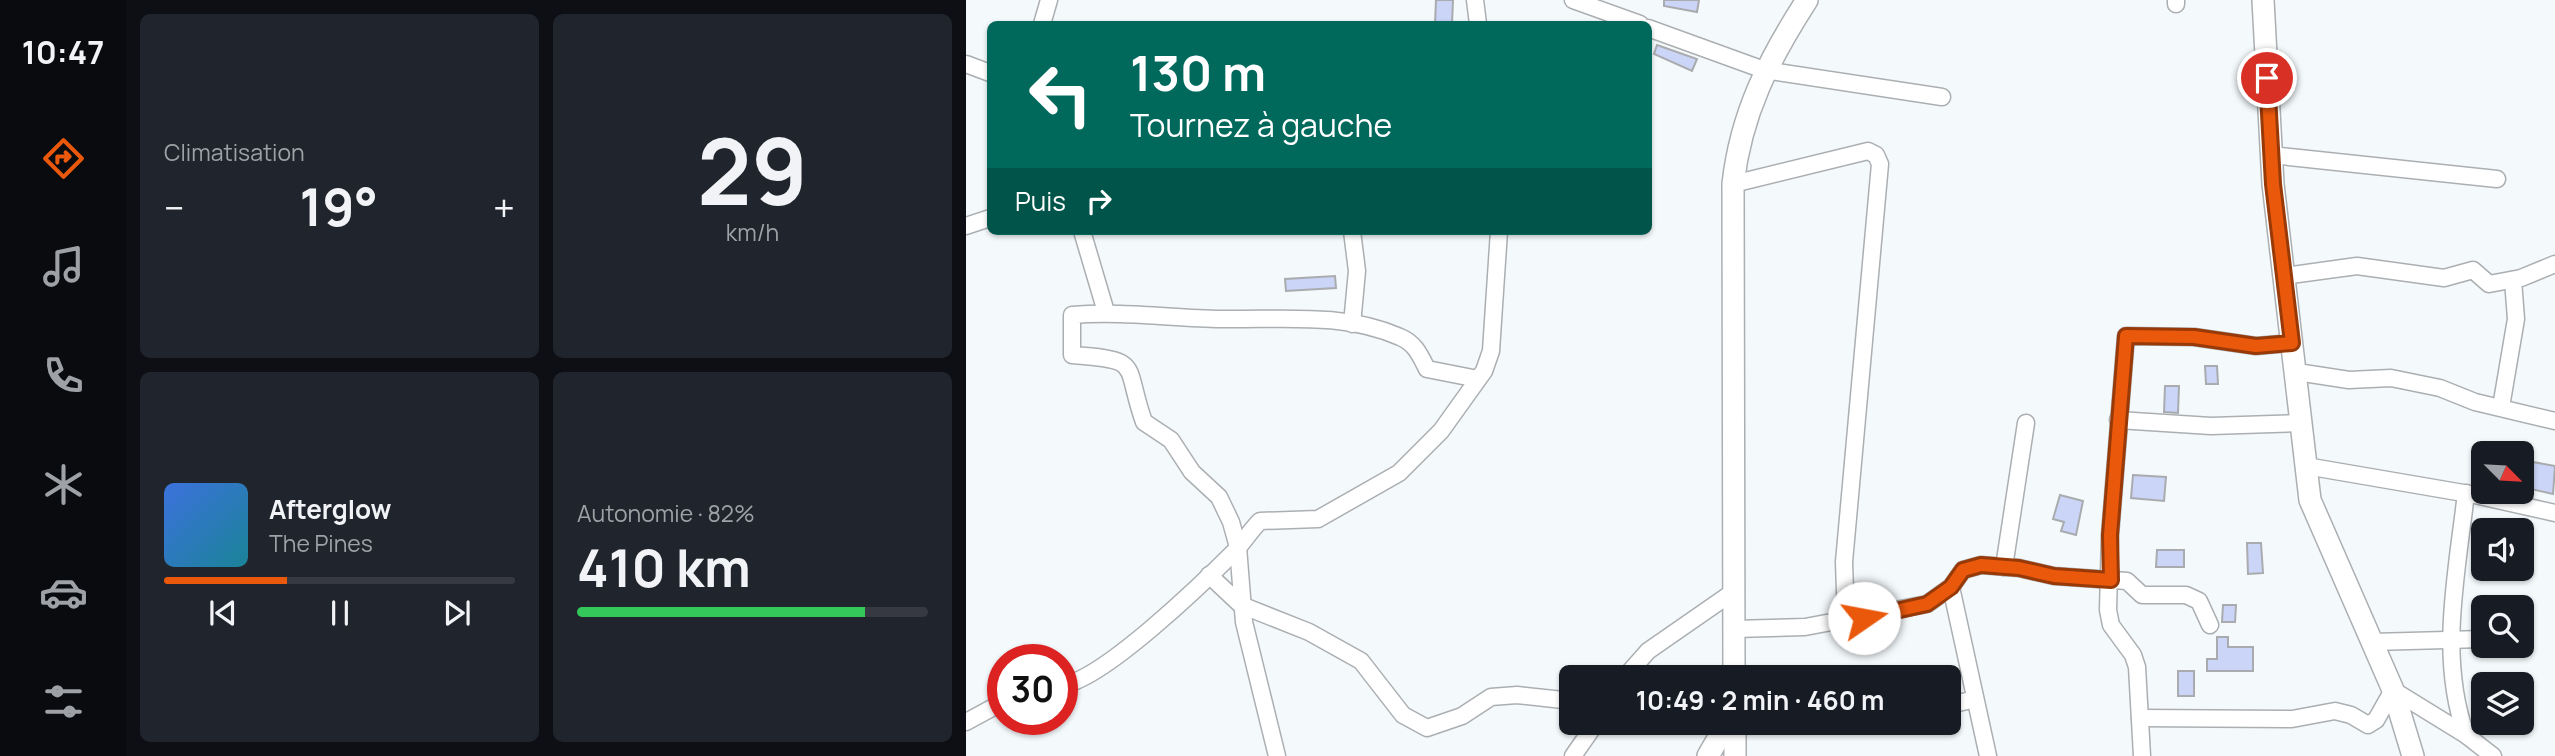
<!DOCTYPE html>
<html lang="fr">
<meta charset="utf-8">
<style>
body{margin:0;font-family:Manrope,sans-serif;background:#20242c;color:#f1f3f6;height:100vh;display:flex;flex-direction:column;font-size:26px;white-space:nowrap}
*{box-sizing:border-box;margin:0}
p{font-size:23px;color:#9ea1a6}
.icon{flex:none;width:38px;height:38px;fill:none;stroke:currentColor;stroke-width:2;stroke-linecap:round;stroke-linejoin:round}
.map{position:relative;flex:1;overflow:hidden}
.sheet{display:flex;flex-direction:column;gap:14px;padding:14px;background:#0d0f14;width:840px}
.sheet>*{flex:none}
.guide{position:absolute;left:21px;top:21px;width:665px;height:214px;border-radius:10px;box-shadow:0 2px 5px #0004;background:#00695c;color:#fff;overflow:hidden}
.needle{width:46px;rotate:114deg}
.tools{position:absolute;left:1505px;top:441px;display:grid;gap:14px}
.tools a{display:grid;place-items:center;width:63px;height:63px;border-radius:10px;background:#171b24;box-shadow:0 2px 5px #0004;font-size:35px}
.speed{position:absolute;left:21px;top:644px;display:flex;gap:14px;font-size:35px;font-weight:700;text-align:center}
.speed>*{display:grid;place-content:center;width:91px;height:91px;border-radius:50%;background:#171b24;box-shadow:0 2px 5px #0004;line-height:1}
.speed .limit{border:10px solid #d22;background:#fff;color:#111}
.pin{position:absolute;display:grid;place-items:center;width:60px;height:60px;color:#fff;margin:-30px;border:4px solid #fff;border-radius:50%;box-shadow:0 2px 7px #0007}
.me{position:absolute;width:77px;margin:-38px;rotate:78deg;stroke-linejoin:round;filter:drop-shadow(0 0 5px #0008)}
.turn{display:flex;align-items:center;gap:24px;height:147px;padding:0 28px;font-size:32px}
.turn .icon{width:91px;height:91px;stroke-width:2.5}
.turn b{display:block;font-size:49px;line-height:60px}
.then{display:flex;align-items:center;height:66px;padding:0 28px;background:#0003;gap:14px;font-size:26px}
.big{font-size:52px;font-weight:700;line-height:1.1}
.sheet .card{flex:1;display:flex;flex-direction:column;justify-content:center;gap:10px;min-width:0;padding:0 24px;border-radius:10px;background:#20242c}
.sheet .dial{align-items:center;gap:0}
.dial b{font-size:91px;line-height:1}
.song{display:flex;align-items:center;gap:21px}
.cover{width:84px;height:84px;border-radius:10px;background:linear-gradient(135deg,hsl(220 70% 55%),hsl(190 70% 35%))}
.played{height:7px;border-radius:4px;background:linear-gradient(90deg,#ea580c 35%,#363941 35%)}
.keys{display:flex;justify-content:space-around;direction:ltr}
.heat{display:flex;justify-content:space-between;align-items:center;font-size:38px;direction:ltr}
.charge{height:10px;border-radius:5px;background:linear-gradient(90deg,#34c759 82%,#363941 0)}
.sheet .tiles{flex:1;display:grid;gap:14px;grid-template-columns:repeat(2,1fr)}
.trip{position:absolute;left:593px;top:665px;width:402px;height:70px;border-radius:10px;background:#171b24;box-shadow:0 2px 5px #0004;font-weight:700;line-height:70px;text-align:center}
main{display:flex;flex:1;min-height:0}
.tabs{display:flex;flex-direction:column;width:126px;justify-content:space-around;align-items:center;background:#090b0e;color:#9ea1a6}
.tabs .icon{width:49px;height:49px}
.tabs .on{color:#ea580c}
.tabs b{font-size:32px;color:#f1f3f6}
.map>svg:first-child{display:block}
</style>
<main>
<nav class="tabs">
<b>10:47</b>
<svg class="icon on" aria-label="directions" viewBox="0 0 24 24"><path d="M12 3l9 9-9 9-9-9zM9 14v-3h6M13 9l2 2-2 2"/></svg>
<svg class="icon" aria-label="music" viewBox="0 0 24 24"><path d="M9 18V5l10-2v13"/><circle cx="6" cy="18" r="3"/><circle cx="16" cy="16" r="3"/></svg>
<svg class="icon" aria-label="phone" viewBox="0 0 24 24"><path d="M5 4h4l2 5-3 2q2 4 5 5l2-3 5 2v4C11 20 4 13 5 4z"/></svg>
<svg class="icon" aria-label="climate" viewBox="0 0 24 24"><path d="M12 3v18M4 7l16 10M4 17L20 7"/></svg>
<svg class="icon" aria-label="car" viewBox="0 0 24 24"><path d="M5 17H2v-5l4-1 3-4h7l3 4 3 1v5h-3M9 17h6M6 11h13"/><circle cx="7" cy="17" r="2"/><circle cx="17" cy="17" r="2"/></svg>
<svg class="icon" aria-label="filters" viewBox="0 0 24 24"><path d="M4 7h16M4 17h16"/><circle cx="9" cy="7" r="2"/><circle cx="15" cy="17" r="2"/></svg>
</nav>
<section class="sheet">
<div class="tiles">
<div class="card"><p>Climatisation</p>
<div class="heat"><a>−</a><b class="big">19°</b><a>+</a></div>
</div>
<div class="card dial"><b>29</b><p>km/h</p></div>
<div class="card">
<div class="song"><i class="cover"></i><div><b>Afterglow</b><p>The Pines</p></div></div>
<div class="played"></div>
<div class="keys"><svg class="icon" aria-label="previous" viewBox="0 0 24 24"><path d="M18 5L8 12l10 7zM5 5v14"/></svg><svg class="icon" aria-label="pause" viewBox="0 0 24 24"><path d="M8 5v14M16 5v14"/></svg><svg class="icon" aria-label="next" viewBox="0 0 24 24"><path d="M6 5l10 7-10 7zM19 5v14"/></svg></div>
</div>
<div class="card"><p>Autonomie · 82%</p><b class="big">410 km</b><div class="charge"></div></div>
</div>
</section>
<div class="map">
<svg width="1589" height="756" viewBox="0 0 1589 756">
<rect width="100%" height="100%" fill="#f4f9fc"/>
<g fill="#cad5f7" stroke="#aaabaf" stroke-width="2">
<path d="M470 0H487L486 24H469Z"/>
<path d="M698 0H733L731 12 698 6Z"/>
<path d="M691 45 731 59 726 71 688 54Z"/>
<path d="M369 276 370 288 320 291 319 279Z"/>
<path d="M1239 366H1251L1252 384H1240Z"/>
<path d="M1199 386H1213L1212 413 1198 412Z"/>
<path d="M1556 460 1589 466 1587 494 1556 487Z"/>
<path d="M1167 475 1200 477 1198 501 1165 498Z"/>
<path d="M1094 495 1117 501 1110 535 1095 531 1098 522 1087 519Z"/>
<path d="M1281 543H1295L1297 573 1282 574Z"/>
<path d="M1191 550H1218V567H1190Z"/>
<path d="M1257 605H1270L1269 622H1256Z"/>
<path d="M1251 637H1262V647H1287V671H1241V659H1251Z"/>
<rect x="1212" y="671" width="16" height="25"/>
</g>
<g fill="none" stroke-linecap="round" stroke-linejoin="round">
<g stroke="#abafb2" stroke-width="19">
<g id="street">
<path d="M509 0 512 24"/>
<path d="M607 0 674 24"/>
<path d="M1210 4V0"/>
<path d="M76 24 83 0"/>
<path d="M682 28 798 70 976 97"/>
<path d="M0 64 24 73"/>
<path d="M1305 155 1531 179"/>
<path d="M767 184 902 151 910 155 914 164 878 562 880 621"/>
<path d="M0 226 24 218"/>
<path d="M116 231 140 312"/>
<path d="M1318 276 1391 266 1478 278 1507 270 1523 284 1555 278 1589 264"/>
<path d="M386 324 391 271 386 231"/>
<path d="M1331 372 1383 380 1425 378 1474 388 1509 402 1589 421"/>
<path d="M1535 407 1550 319 1547 280"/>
<path d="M1152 420 1245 426 1336 423"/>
<path d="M1340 466 1509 495 1589 513"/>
<path d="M1500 493C1491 573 1472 657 1500 735"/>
<path d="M1038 567 1060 423"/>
<path d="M243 575 275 605 343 632 395 661 437 715 461 728 496 716 525 697 551 695 606 701"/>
<path d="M985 587 1022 756"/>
<path d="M768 629 839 627 961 604 985 587 997 570 1015 565 1053 568 1088 576 1161 581 1176 595H1220L1233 601 1244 625"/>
<path d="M1406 642 1517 639"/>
<path d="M659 677 682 651 767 592"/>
<path d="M96 685C136 681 239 581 270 550 279 540 285 530 294 521L352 519 433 473 475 431 518 371 525 351 533 231"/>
<path d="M984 705 1009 699"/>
<path d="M1174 718 1326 719 1369 711 1385 715 1402 725 1410 720 1427 690 1500 735 1527 756"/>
<path d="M0 722 37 702"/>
<path d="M311 756 278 622 272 547 265 522 253 497 226 472 205 440 178 422C157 363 178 360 106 355V315C156 311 205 318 255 319 315 320 378 312 434 337 449 343 454 355 461 369L512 379"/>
<path d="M607 756 630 723"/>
<path d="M1176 756 1171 667 1167 655 1145 625 1142 610 1144 535 1160 336 1228 337 1290 346 1326 343"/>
</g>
</g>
<g stroke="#abafb2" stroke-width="24">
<g id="secondary">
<path d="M1297 0 1307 184 1344 500 1427 690 1447 756"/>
<path d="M768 677 767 184C775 113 803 59 841 0"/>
<path d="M769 723V756"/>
<path d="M742 756 761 723"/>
</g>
</g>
<use href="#street" stroke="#fff" stroke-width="16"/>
<use href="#secondary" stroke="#fff" stroke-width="21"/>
</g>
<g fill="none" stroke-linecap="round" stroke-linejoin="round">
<g stroke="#983908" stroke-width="18">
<path id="route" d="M898 618 961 604 985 587 997 570 1015 565 1053 568 1088 576 1145 580 1144 535 1160 336 1228 337 1290 346 1326 343 1307 184 1301 78"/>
</g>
<use href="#route" stroke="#ea580c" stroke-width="12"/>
</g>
</svg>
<div class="tools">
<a><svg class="needle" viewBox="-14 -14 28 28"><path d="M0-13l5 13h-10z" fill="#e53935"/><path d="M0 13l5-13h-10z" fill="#9ea1a6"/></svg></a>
<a><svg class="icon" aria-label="sound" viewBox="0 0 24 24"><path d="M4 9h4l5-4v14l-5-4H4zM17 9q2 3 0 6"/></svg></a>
<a><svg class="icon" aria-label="search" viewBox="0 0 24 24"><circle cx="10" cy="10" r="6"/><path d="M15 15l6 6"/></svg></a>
<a><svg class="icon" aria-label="layers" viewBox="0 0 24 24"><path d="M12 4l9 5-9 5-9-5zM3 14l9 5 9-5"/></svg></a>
</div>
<div class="speed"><div class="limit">30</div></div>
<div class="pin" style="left:1301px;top:78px;background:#d93025"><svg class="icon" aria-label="arrive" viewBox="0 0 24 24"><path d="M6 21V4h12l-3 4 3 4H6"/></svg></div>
<svg class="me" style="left:898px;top:618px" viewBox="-20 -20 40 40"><circle r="19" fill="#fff"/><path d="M0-13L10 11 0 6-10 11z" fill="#ea580c"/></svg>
<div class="trip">10:49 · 2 min · 460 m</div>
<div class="guide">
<div class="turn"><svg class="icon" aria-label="left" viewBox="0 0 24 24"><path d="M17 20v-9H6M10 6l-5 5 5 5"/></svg><div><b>130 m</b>Tournez à gauche</div></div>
<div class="then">Puis<svg class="icon" aria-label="right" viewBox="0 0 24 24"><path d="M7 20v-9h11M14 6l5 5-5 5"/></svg></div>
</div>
</div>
</main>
